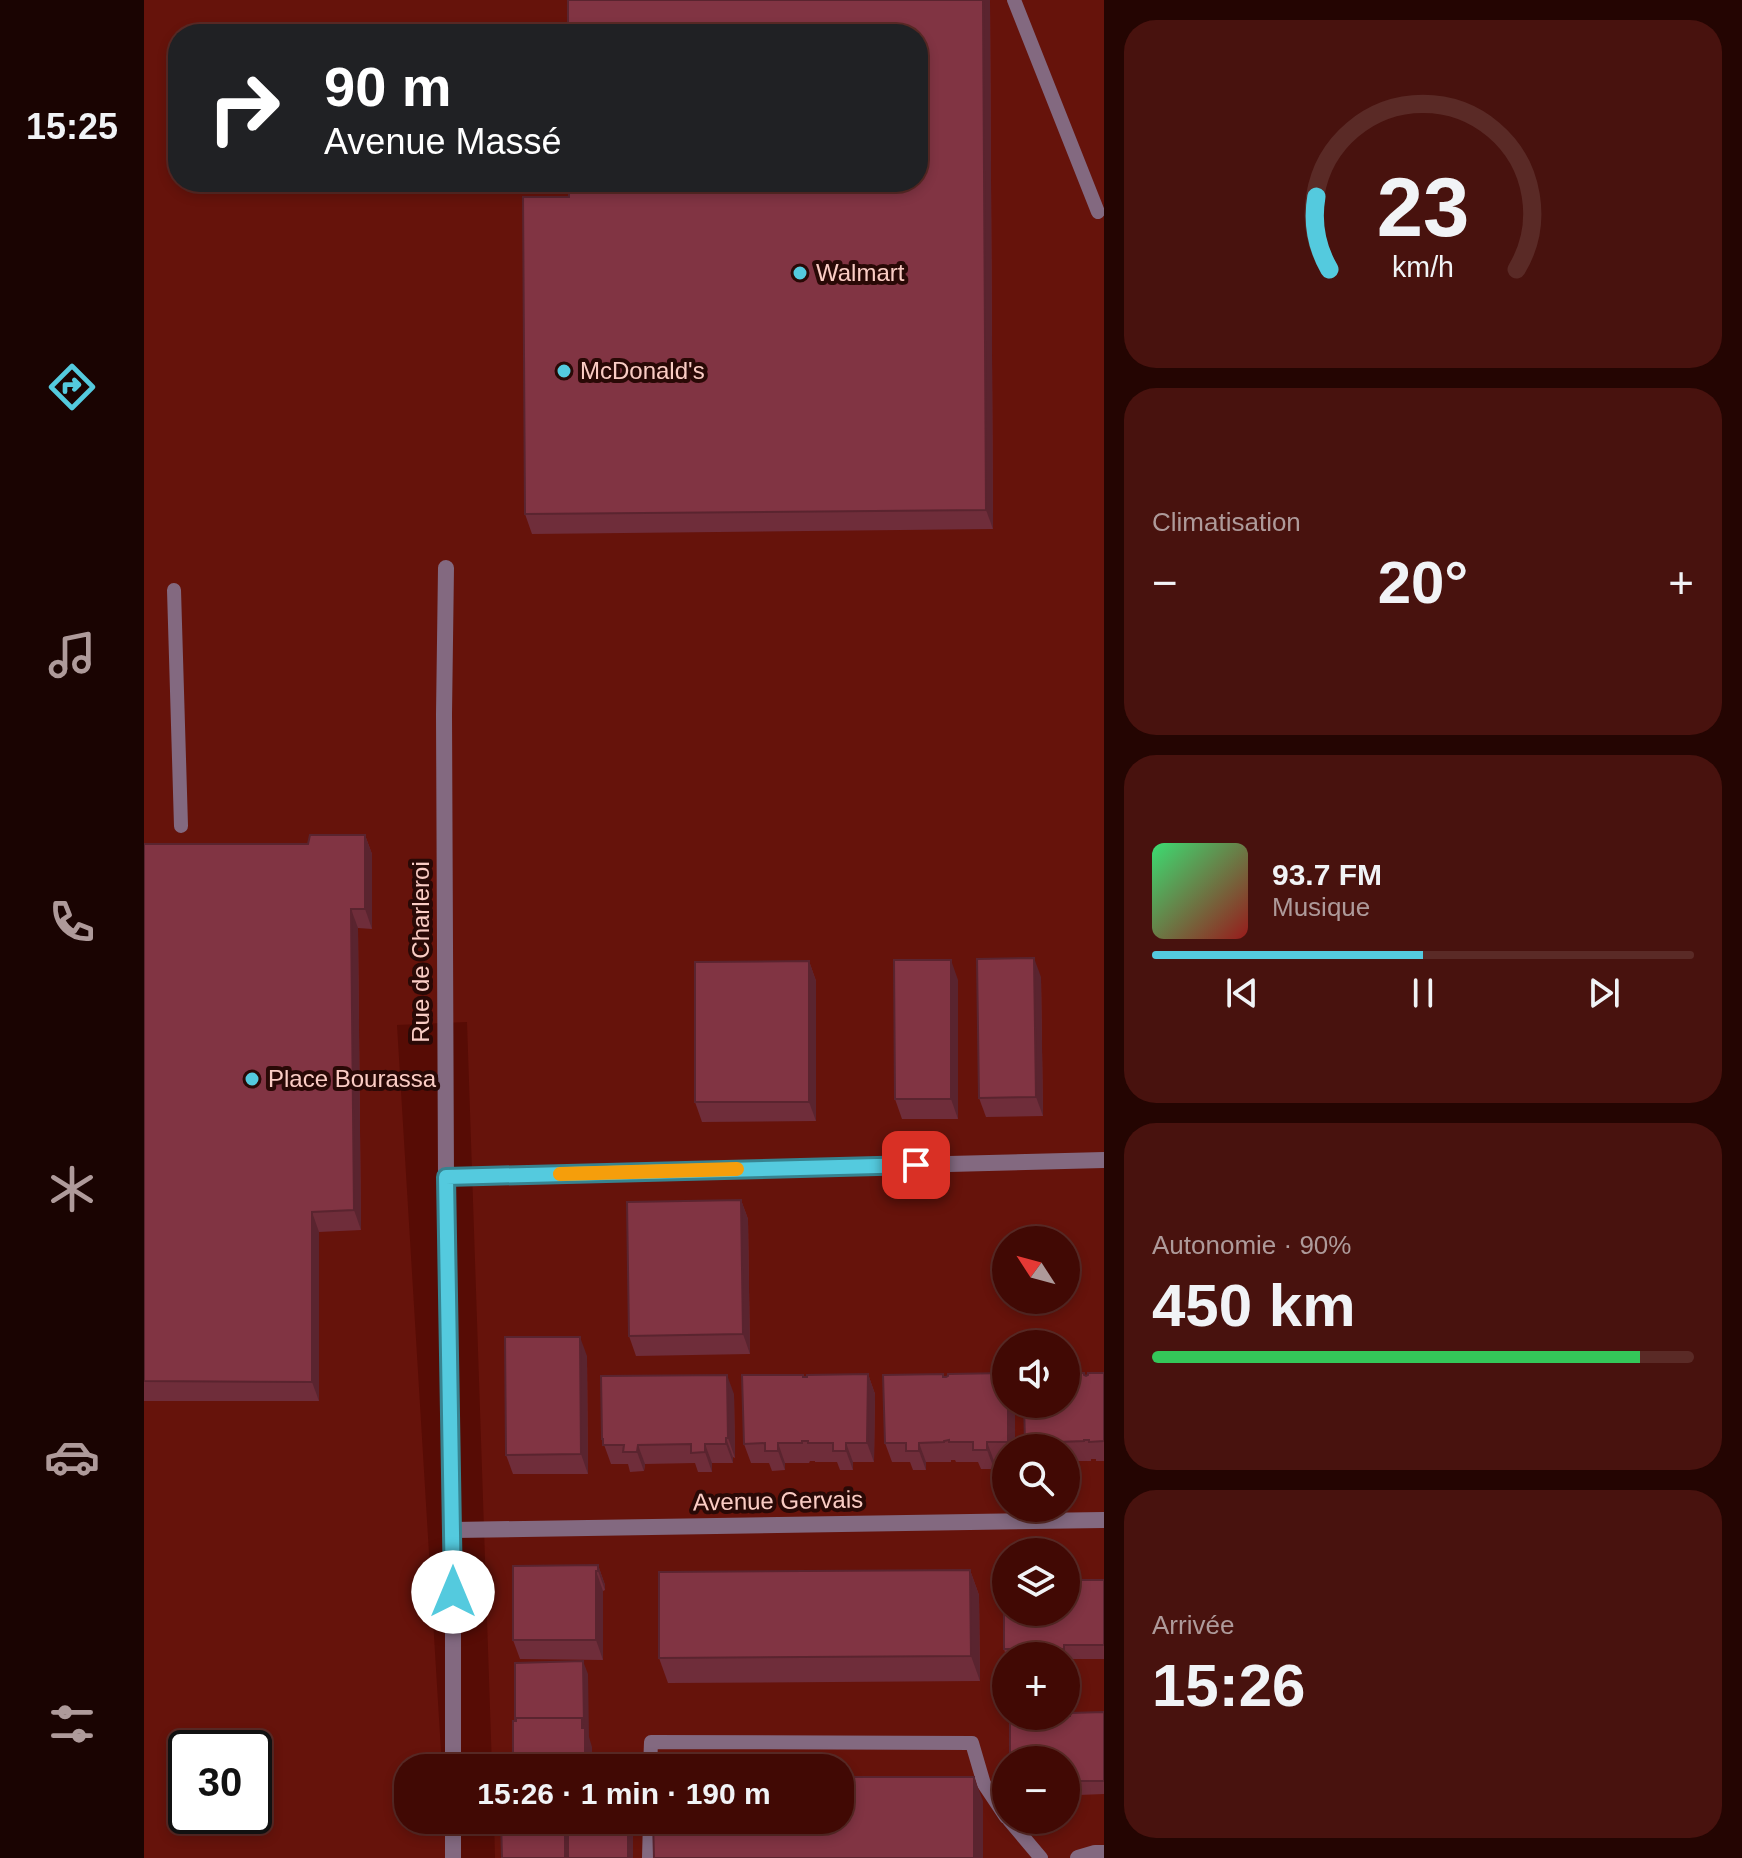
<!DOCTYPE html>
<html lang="fr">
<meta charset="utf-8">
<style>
body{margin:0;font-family:Helvetica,sans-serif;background:#48120e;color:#f1f3f6;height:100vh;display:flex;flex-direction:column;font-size:30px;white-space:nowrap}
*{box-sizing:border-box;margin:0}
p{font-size:26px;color:#ae9a9a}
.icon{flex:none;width:44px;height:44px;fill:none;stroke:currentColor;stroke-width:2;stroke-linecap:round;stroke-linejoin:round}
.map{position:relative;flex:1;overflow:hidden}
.details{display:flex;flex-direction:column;gap:20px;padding:20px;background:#240502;width:638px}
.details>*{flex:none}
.guide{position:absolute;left:24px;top:24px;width:760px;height:168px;border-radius:32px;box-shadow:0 4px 12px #0003,0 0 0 2px #5a2a26;background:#202124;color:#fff;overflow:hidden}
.needle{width:52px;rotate:306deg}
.fabs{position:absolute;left:848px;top:1226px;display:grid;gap:16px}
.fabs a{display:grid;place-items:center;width:88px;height:88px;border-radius:50%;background:#410904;box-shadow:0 4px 12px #0003,0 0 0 2px #5a2a26;font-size:40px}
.speed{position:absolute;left:24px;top:1730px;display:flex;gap:16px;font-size:40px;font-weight:700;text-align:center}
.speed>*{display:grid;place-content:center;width:104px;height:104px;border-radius:50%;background:#410904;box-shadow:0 4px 12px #0003,0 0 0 2px #5a2a26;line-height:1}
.speed .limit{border:4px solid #111;border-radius:12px;background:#fff;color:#111}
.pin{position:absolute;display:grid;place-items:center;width:68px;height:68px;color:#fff;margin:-34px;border-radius:16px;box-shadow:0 4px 12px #0006}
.me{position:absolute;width:88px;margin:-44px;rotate:0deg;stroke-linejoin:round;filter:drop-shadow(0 0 6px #0008)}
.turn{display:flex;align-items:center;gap:28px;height:168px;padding:0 24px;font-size:36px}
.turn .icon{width:104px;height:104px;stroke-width:2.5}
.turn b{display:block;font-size:56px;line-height:68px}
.big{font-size:60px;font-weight:700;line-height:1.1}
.details .card{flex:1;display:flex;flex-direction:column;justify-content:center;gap:12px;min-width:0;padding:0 28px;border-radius:32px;background:#48120e}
.details .dial{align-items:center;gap:0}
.dial svg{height:208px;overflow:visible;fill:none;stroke:#5a2a26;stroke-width:7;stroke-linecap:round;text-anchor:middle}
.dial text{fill:#f1f3f6;stroke:none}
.song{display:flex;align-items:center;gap:24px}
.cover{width:96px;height:96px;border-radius:12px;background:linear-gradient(135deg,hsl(140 70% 55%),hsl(0 70% 35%))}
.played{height:8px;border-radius:4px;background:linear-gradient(90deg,#54cade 50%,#5a2a26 50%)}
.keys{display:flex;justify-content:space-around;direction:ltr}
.heat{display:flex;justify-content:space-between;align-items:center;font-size:44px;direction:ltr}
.charge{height:12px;border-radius:6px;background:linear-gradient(90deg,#34c759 90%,#5a2a26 0)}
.trip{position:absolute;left:250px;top:1754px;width:460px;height:80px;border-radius:32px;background:#410904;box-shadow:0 4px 12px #0003,0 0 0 2px #5a2a26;font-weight:700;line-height:80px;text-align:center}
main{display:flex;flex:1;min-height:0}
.menu{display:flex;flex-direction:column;width:144px;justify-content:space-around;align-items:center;background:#1a0402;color:#ae9a9a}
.menu .icon{width:56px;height:56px}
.menu .selected{color:#54cade}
.menu b{font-size:36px;color:#f1f3f6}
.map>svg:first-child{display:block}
</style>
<main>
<nav class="menu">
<b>15:25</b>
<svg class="icon selected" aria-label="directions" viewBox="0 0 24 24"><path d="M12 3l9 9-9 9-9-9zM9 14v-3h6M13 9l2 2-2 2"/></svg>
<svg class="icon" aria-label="music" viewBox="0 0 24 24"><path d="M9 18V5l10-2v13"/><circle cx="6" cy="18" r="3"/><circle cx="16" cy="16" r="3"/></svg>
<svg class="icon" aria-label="phone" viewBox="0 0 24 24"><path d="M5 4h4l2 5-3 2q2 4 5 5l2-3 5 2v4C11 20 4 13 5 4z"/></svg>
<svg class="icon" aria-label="climate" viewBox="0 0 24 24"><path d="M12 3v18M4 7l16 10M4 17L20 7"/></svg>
<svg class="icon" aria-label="car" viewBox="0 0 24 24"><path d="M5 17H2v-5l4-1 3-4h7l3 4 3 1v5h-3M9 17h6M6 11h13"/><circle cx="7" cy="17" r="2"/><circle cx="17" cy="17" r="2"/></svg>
<svg class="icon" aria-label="filters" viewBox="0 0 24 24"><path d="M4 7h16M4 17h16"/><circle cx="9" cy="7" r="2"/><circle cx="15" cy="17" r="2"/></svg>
</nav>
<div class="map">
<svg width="960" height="1858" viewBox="0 0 960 1858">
<rect width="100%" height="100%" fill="#570c05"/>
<path fill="#66130b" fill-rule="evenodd" d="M0 0H960V1858H351L350 1820H696V1768H348L323 1022 253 1025 298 1768H264V1820H301L303 1858H0ZM34 34H774V182H34ZM862 1240H922V1300H862ZM862 1344H922V1404H862ZM862 1448H922V1508H862ZM862 1552H922V1612H862ZM862 1656H922V1716H862ZM42 1748H110V1816H42ZM862 1760H922V1820H862Z"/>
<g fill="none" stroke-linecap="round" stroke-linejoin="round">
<g stroke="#836980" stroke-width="14">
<path d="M870 0 954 212"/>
<path d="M30 590 37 826"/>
<path d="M506 1768 507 1742 828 1743 840 1784 862 1817"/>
<path d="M865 1820 897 1858"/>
<path d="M505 1858 506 1820"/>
</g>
<g stroke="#836980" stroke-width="16">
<path d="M302 568 300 714 302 1177 309 1530V1768"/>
<path d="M302 1177 960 1160"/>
<path d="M309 1530 960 1520"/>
<path d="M309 1858V1820"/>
<path d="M934 1858 951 1853H960"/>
</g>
</g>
<g fill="#6f2d3a">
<path d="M424 0H846L849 529 388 534 381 514 425 197Z"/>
<path d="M221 835 228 854V929L214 928 217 1230 175 1232V1401H0V844H164Z"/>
<path d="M665 961 672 981V1121L558 1122 551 1102Z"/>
<path d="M897 977 899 1116 842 1117 835 1098Z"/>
<path d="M814 980V1119H758L751 1099Z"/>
<path d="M597 1200 604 1219 606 1354 492 1356 485 1336Z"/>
<path d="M443 1356 444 1474H369L362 1455Z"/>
<path d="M960 1373V1461H952V1459H947V1461H922V1469V1448H883L881 1442 940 1376Z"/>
<path d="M724 1374 731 1394 730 1462H709V1470H696L693 1462H671V1461H666L665 1463H641V1470L628 1471 625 1463H607L600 1444 660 1377Z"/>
<path d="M804 1376 862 1404H871V1448H862V1461H850V1469H837L834 1462H812L811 1460H807V1462H782V1470H769L766 1462H748L741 1443 800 1377Z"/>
<path d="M590 1394 591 1458 589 1457V1463H568V1472H554L551 1463 501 1464 500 1471 486 1472 484 1464H467L458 1439Z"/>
<path d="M454 1565 461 1585V1590L459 1591V1660L376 1659 369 1640Z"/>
<path d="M826 1570 835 1595 836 1681 524 1683 515 1658Z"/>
<path d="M960 1580V1659H925V1662H922V1656H862L860 1649 862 1612Z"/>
<path d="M960 1712V1794L935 1795 934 1793 922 1795V1716Z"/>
</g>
<g fill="#5a242f">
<path d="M839 0H846L849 529 842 510Z"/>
<path d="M221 835 228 854V929L221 909Z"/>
<path d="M207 909 214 928 217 1230 210 1210Z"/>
<path d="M890 958 897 977 899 1116 892 1097Z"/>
<path d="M807 960 814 980V1119L807 1099Z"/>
<path d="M665 961 672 981V1121L665 1102Z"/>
<path d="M597 1200 604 1219 606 1354 599 1334Z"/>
<path d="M168 1212 175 1232V1401L168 1382Z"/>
<path d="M436 1337 443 1356 444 1474 437 1454Z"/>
<path d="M724 1374 731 1394 730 1462 723 1443Z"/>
<path d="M583 1375 590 1394 591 1458 584 1438Z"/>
<path d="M864 1404H871V1448H866L864 1442Z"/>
<path d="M582 1438 589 1457V1463L582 1444Z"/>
<path d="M843 1442 850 1461V1469L843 1450Z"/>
<path d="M634 1443 641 1463V1470L634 1451Z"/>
<path d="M702 1443 709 1462V1470L702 1451Z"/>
<path d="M775 1443 782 1462V1470L775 1451Z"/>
<path d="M561 1444 568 1463V1472L561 1452Z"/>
<path d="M494 1445 501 1464 500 1471 493 1452Z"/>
<path d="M454 1565 461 1585V1590L454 1571Z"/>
<path d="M826 1570 835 1595 836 1681 827 1656Z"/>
<path d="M452 1571 459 1591V1660L452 1640Z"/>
<path d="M439 1661 444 1674 445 1737 448 1747V1768H442L441 1766 438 1728Z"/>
<path d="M830 1777 839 1801V1858H830Z"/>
<rect x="421" y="1820" width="7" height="38"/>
<path d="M484 1820H488L489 1825V1858H484Z"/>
</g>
<g fill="#813443" stroke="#5a242f" stroke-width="2">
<path d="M424 0H839L842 510 381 514 379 197H425V182H774V34H424Z"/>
<path d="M166 835H221V909H207L210 1210 168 1212V1382L0 1381V844H164Z"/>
<path d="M890 958 892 1097 835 1098 833 959Z"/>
<path d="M750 960H807V1099H751Z"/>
<path d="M665 961V1102H551V962Z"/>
<path d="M597 1200 599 1334 485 1336 483 1202Z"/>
<path d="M361 1337H436L437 1454 362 1455Z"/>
<path d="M862 1373V1404H864V1442H843V1450H829V1442H805V1440L800 1441V1442L775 1443V1451H762V1443H741L739 1375 799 1374V1377H802L804 1376V1374Z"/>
<path d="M922 1373H940V1375L942 1376 944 1375V1373H960V1441L945 1442V1440H940V1441L915 1442V1448H902V1442H881L880 1404H922Z"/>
<path d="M724 1374 723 1443H702V1451H689V1443H664V1441H658V1443H634V1451H621V1443L600 1444 598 1375H659V1377H663V1375Z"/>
<path d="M583 1375 584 1438H582V1444H561V1452L547 1453V1444L494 1445 493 1452H479L480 1445H459V1439H458L457 1376Z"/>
<path d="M454 1565V1571H452V1640H369V1566Z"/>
<path d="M826 1570 827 1656 515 1658V1572Z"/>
<path d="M860 1580H862V1612H922V1582L924 1580H960V1645H920V1649H860Z"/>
<path d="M439 1661 440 1724 438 1718H372L371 1721V1663Z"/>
<path d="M960 1712V1781H930L929 1780 922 1781V1760H866V1716H926V1713Z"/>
<path d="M372 1718H438V1728H441V1766H438V1768H369V1721H372Z"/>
<path d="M696 1777H830V1858H510L509 1820H696Z"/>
<path d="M357 1820H421V1858H358Z"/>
<rect x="424" y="1820" width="60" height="38"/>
</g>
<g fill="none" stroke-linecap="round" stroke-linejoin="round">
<g stroke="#378390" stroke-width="20">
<path id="route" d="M309 1592 302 1177 772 1165"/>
</g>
<use href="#route" stroke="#54cade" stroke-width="14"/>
<path stroke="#f59e0b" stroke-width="14" d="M416 1174 593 1169"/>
</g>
<g fill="#54cade" stroke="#290906" stroke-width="3">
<circle cx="656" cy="273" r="8"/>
<circle cx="420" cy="371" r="8"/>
<circle cx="108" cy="1079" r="8"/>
</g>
<g text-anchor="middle" stroke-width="8" stroke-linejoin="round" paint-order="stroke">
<g font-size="24" fill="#faccc4" stroke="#290906" text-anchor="start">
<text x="672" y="281">Walmart</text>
<text x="436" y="379">McDonald's</text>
<text x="124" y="1087">Place Bourassa</text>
</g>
<g font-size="24" fill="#faccc4" stroke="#290906">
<text transform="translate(277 952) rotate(-90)" y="8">Rue de Charleroi</text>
<text transform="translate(634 1501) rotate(-1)" y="8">Avenue Gervais</text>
</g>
</g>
</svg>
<div class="fabs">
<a><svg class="needle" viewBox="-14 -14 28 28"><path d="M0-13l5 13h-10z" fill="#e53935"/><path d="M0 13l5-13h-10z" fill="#ae9a9a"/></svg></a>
<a><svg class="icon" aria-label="sound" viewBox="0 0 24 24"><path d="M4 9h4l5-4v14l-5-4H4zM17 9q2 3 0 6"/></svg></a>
<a><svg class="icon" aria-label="search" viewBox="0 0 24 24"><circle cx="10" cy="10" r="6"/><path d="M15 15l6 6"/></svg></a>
<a><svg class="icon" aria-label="layers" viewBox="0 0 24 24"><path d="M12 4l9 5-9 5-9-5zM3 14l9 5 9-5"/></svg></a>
<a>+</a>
<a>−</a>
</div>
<div class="speed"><div class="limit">30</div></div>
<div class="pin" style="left:772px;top:1165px;background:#d93025"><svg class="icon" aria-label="arrive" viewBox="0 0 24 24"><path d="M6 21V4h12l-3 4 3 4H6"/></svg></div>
<svg class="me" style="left:309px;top:1592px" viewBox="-20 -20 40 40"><circle r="19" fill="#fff"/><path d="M0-13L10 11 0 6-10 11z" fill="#54cade"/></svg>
<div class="trip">15:26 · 1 min · 190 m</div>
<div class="guide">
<div class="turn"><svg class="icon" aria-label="right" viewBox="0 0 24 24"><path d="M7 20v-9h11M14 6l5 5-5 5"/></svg><div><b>90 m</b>Avenue Massé</div></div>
</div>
</div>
<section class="details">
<div class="card dial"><svg viewBox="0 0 100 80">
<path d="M14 69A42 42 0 1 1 86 69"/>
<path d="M14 69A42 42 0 0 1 9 41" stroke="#54cade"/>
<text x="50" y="56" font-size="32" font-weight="700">23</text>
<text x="50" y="72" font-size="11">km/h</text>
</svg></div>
<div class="card"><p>Climatisation</p>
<div class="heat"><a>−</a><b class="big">20°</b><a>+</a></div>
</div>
<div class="card">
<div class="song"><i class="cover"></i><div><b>93.7 FM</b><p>Musique</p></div></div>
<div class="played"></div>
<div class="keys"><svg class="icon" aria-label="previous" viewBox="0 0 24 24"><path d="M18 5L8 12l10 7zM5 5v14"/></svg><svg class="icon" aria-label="pause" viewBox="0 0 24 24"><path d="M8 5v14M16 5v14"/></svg><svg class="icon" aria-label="next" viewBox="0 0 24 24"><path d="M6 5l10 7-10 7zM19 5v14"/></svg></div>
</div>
<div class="card"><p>Autonomie · 90%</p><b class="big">450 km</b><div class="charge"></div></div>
<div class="card"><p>Arrivée</p><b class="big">15:26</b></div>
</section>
</main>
